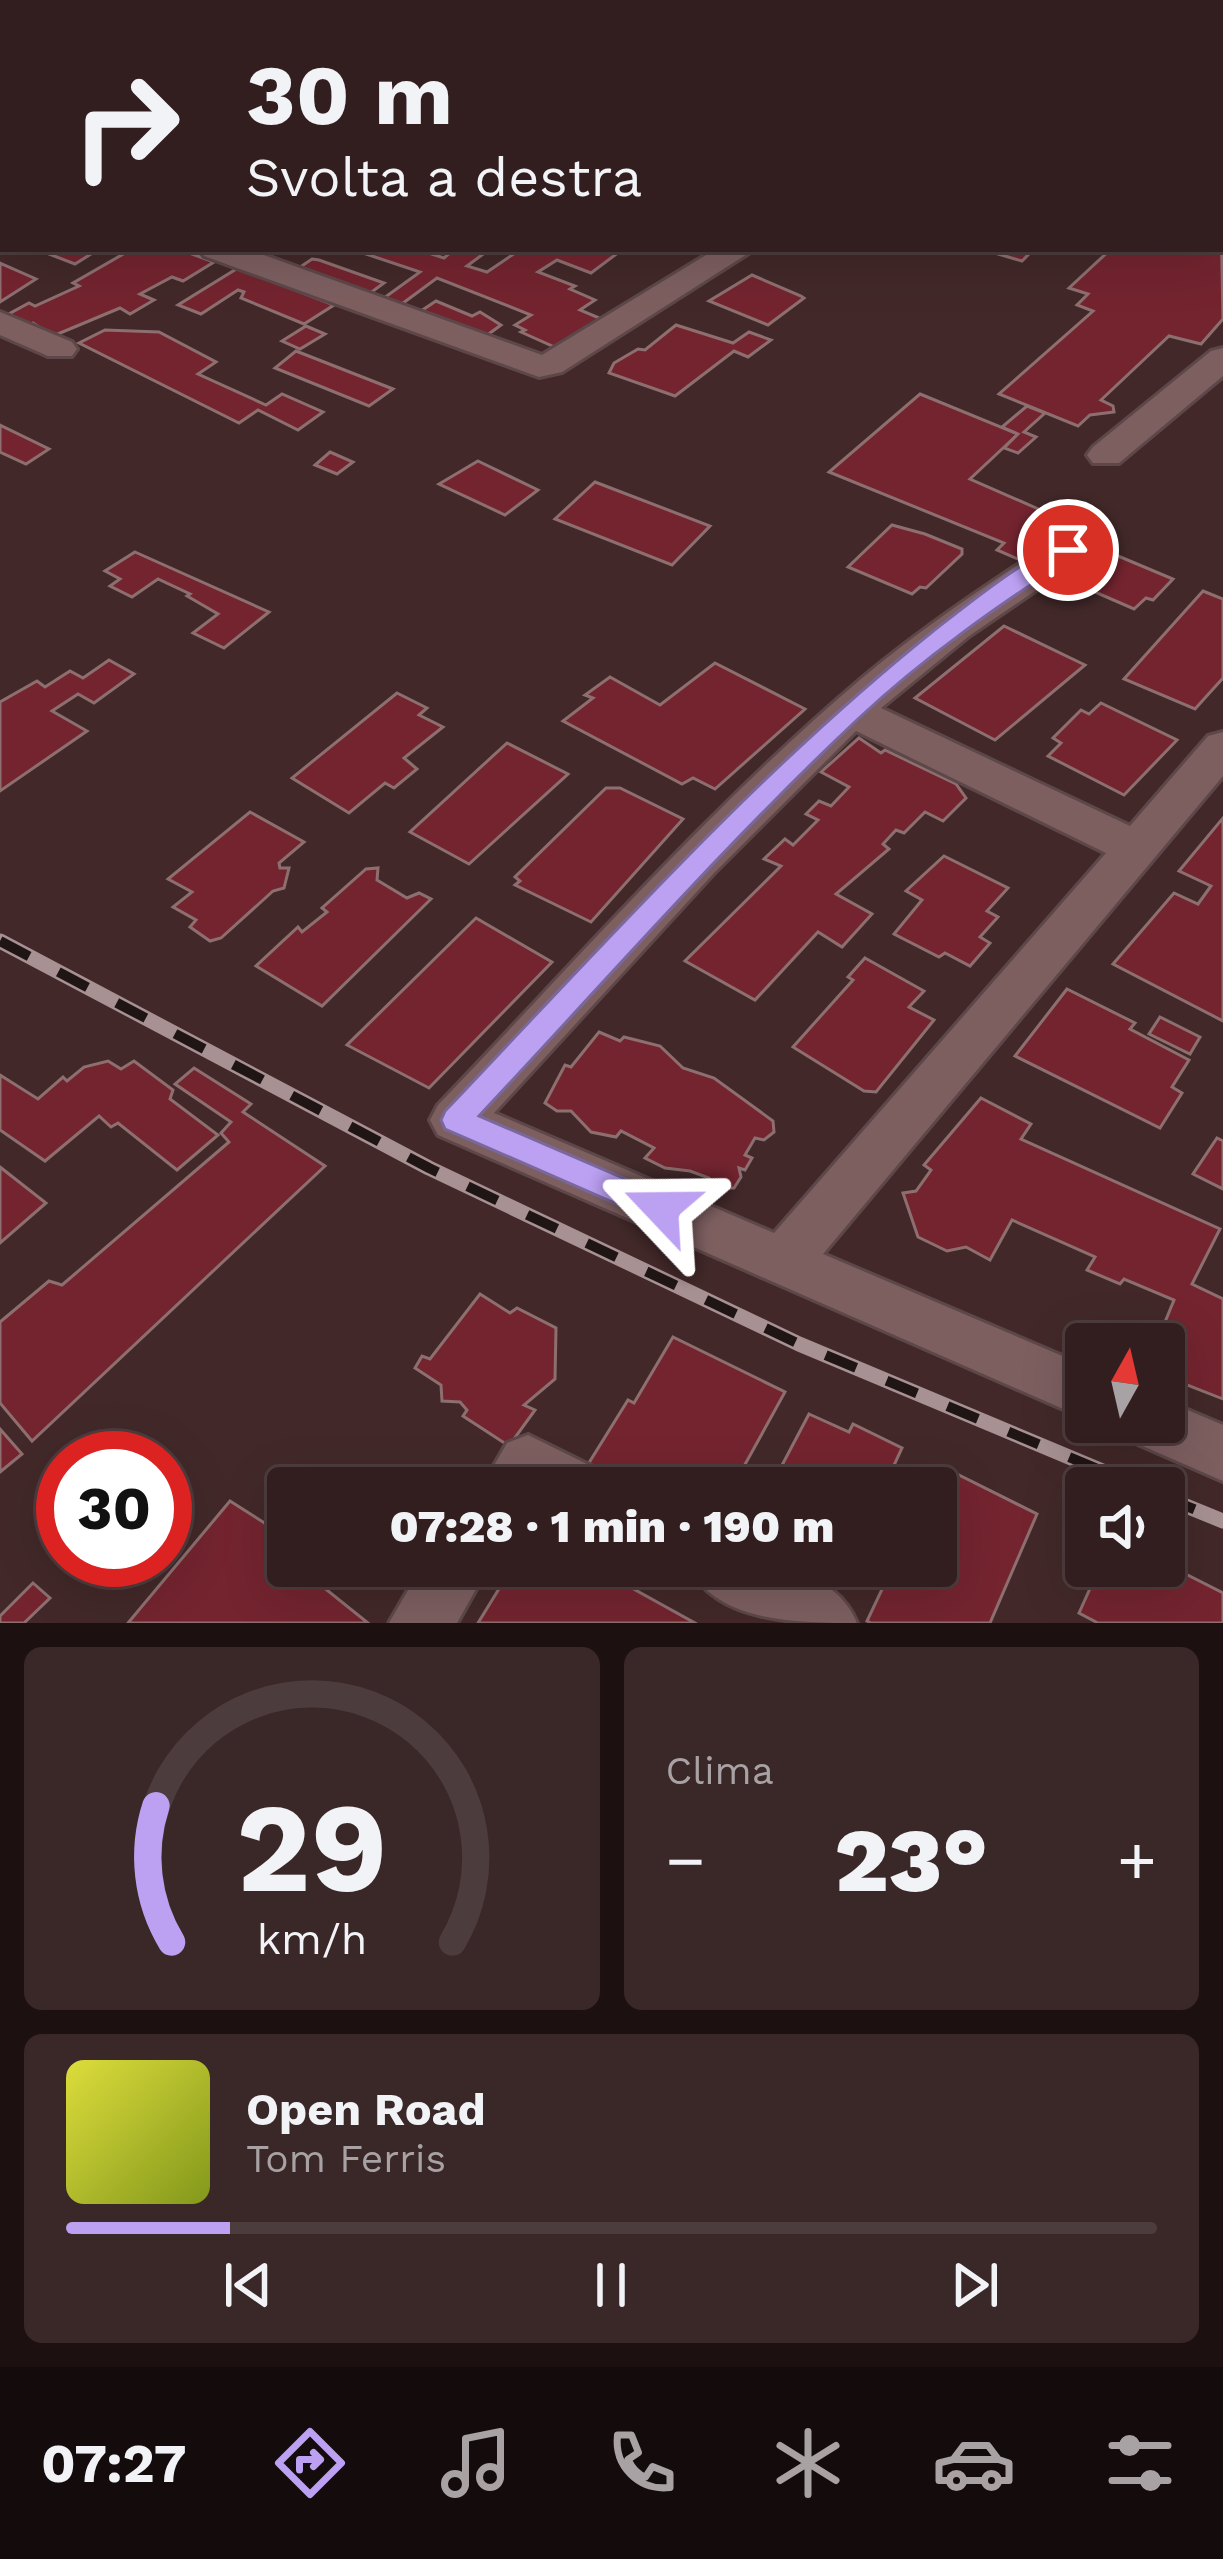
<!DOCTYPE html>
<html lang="it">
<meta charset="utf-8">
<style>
body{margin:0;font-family:"Work Sans",sans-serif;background:#3a2728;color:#f1f3f6;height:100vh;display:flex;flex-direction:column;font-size:45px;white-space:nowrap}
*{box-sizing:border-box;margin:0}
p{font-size:39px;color:#a8a2a4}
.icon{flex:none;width:66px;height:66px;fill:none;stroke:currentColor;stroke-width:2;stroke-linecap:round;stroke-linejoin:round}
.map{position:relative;height:1623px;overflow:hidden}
.side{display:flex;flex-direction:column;gap:24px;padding:24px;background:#1c1011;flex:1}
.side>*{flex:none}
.banner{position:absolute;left:0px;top:0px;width:1224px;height:252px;box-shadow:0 12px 48px #0002,0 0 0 3px #4d3c3d;background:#321e1f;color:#f1f3f6;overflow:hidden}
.needle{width:78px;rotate:8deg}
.buttons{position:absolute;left:1065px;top:1323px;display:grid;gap:24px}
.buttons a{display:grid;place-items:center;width:120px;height:120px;border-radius:12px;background:#321e1f;box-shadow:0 12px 48px #0002,0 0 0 3px #4d3c3d;font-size:60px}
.speed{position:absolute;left:36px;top:1431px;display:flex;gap:24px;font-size:60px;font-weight:700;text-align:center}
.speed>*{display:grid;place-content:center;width:156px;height:156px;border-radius:50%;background:#321e1f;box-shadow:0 12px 48px #0002,0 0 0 3px #4d3c3d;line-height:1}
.speed .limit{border:18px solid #d22;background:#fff;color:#111}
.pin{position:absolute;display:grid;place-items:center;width:102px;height:102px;color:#fff;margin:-51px;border:6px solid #fff;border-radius:50%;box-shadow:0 3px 12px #0007}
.me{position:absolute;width:132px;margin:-66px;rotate:293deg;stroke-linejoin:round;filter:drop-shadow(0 0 9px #0008)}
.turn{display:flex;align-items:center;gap:42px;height:252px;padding:0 48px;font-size:54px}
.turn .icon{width:156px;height:156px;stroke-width:2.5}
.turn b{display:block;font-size:84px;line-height:102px}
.big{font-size:90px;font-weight:800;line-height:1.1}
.side .tile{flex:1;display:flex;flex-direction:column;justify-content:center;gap:18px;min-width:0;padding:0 42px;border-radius:18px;background:#3a2728}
.side .dial{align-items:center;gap:0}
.dial svg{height:312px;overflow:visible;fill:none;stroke:#4d3c3d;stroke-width:7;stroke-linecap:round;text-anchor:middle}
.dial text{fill:#f1f3f6;stroke:none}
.song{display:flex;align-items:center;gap:36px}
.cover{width:144px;height:144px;border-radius:18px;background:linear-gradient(135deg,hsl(60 70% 55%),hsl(70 70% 35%))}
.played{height:12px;border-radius:6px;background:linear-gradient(90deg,#bca0f2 15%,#4d3c3d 15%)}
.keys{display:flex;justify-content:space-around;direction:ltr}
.heat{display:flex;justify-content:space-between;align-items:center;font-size:66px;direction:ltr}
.side .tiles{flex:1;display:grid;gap:24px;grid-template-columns:1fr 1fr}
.tile:last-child{grid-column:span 2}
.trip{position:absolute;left:267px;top:1467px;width:690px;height:120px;border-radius:12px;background:#321e1f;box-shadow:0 12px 48px #0002,0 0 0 3px #4d3c3d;font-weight:800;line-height:120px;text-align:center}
.dock{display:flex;height:192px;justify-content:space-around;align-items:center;background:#140c0c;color:#a8a2a4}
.dock .icon{width:84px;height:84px}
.dock .current{color:#bca0f2}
.dock b{font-size:54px;color:#f1f3f6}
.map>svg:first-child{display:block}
</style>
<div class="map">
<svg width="1223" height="1623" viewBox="0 0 1223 1623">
<rect width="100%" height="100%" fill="#422829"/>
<g fill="#73242f" stroke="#8d6f70" stroke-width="3">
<path d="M1221 217 1223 319 1201 344 1169 336 1101 400 1113 406 1114 412 1090 415 1078 426 999 394 1093 311 1077 305 1088 294 1069 288 1111 249H1221Z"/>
<path d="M36 249H99L75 264Z"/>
<path d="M132 249H178L214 262 183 281 172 277 140 294 154 300 130 314 120 308 53 336 33 323 25 327 5 316 29 303 35 306 79 286 73 283Z"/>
<path d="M351 249H416L444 258 451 252 441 249H490L467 266 487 272 521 249 545 253 623 249 591 273 557 260 538 272 575 286 570 289 595 300 580 310 604 320 559 349 521 332 525 330 515 325 531 315 437 278 395 309 377 303 420 272Z"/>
<path d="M981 249H1034L1022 261Z"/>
<path d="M312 259 319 260 384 283 362 299 293 272Z"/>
<path d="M0 263 36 279 0 302Z"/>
<path d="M238 268 334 305 304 324 241 298 244 292 238 290 201 314 178 305Z"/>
<path d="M752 275 801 296 804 298 768 325 709 301Z"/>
<path d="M436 301 472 316 480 312 501 325 479 341 415 315Z"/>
<path d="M676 325 733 343 749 332 771 340 748 357 734 351 675 396 609 373 614 363 638 349 645 350Z"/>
<path d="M306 326 325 334 300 349 282 341Z"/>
<path d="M105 330 159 332 216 362 198 374 266 405 282 394 323 412 298 430 258 410 239 423 79 343Z"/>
<path d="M296 351 393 389 369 406 275 368Z"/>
<path d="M920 394 1018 434 970 479 1068 522 1027 563 997 550 1004 543 829 472Z"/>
<path d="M1027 406 1045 413 1024 432 1036 437 1018 453 1004 448 1018 434 1002 427Z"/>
<path d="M0 425 49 449 26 464 0 452Z"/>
<path d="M330 452 353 462 337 474 315 465Z"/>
<path d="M478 461 538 490 505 515 439 484Z"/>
<path d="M595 482 710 526 672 565 555 519Z"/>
<path d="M892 525 925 534 962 549V554L926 588 920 587 912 594 848 567Z"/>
<path d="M1099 548 1173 579 1153 600 1146 598 1134 609 1065 579Z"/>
<path d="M135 552 269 612 224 648 193 633 218 614 187 596 190 594 158 579 132 597 110 586 120 579 105 571Z"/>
<path d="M1203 591 1223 599V678L1195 709 1124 679Z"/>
<path d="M1004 626 1085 665 995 740 915 698Z"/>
<path d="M109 660 134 674 94 703 78 694 52 711 87 731 0 791V702L37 681 45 687 70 671 83 678Z"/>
<path d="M715 663 805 709 715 789 693 778 682 784 563 721 593 698 585 695 610 677 660 705Z"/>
<path d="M397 693 427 708 419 715 443 727 404 758 417 769 394 788 385 783 349 813 292 778Z"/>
<path d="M1101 703 1177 740 1124 795 1048 756 1061 743 1053 738 1081 710 1089 714Z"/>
<path d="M859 738 881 753 885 750 956 784 966 798 943 821 925 812 904 833 896 830 883 844 889 849 836 894 872 914 842 947 818 932 755 1000 685 961 781 866 764 859 785 839 793 845 818 820 806 814 819 801 831 806 849 787 821 772Z"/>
<path d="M507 743 568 774 469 864 410 832Z"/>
<path d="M606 788H620L683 819 591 922 515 885 520 881 515 877Z"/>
<path d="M250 812 304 842 279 863 280 868H289L284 888 273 891 221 938 210 941 190 927 196 920 173 907 192 892 168 879Z"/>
<path d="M1223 818V1021L1113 964 1174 893 1198 904 1211 886 1179 871Z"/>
<path d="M944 856 1008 888 987 911 998 917 980 937 990 943 970 966 945 953 939 957 894 934 922 900 906 891Z"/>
<path d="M378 868 377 880 407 898 419 893 431 899 322 1006 256 966 298 927 302 932 327 912 322 908 366 869Z"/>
<path d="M476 918 552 962 429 1088 347 1045Z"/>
<path d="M865 958 924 991 909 1007 934 1020 876 1092 864 1091 793 1047 853 980 848 977Z"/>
<path d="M1067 989 1135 1023 1130 1029 1189 1060 1172 1087 1182 1093 1160 1128 1015 1056Z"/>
<path d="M1160 1017 1200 1037 1190 1054 1149 1034Z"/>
<path d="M599 1032 620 1041 624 1037 660 1046 683 1068 714 1078 773 1121 774 1132 764 1140 755 1138 745 1155 752 1158 745 1170 739 1168 741 1177 734 1188H717L709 1178 690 1171 665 1168 645 1158 654 1148 621 1131 616 1137 591 1132 571 1111H557L545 1103 565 1065 571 1067Z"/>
<path d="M108 1061 121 1069 134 1061 173 1090 170 1099 218 1135 177 1170 118 1123 111 1127 99 1116 45 1161 0 1130V1075L38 1099 63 1077 67 1081 84 1067Z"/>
<path d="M194 1068 251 1104 243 1112 325 1166 32 1441 0 1403V1322L49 1281 62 1285 229 1142 221 1133 231 1122 175 1084Z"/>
<path d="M981 1098 1031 1124 1021 1139 1220 1229 1192 1284 1223 1299V1399L1164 1376V1344H1156L1174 1300 1124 1279 1120 1284 1087 1270 1095 1257 1012 1220 990 1260 966 1247 947 1251 918 1237 903 1193 916 1191 931 1170 924 1165Z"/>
<path d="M1217 1138 1223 1141V1189L1193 1174Z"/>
<path d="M0 1167 46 1203 0 1243Z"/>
<path d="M480 1294 510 1313 517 1308 556 1328 555 1379 524 1405 535 1410 509 1446 463 1416 467 1410 460 1402 442 1401 441 1385 415 1368 422 1356 430 1359Z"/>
<path d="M673 1337 785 1392 732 1488H628L587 1466 628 1400 634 1403Z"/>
<path d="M809 1414 849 1432 853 1424 902 1448 884 1487 875 1483 872 1488H770Z"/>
<path d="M0 1429 22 1454 0 1472Z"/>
<path d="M941 1466 1037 1514 990 1623H871L867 1621 893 1566H936V1488H930Z"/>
<path d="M230 1501 288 1538 284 1556 288 1566H297L368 1623H128Z"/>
<path d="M1164 1563 1223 1593V1623H1098L1079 1613 1097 1573 1109 1579 1115 1566Z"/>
<path d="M513 1566H592L695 1623H478Z"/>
<path d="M33 1583 50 1598 24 1623H0V1616Z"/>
</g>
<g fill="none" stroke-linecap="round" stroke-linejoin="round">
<g stroke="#5d4749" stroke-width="6">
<g id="minor">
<path d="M896 0H933L936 3H899Z"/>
<rect x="1221" y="68" width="2" height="18"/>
<rect x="0" y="162" width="3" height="19"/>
<path d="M200 249H247L542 355 716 249H755L562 372 539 377 204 256Z"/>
<path d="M0 312 72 342 77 349 72 356H48L0 335Z"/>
<path d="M1223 348V376L1119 463H1093L1087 455 1093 447 1211 351Z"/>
<path d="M1068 538 1082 541 1088 550 1082 559 969 636 881 708 1130 826 1208 736 1223 732V776L823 1254 1086 1366V1419L438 1135 430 1120 438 1105C576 961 709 808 861 679 922 628 988 584 1054 541ZM856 731 1106 853 774 1233 494 1113 714 873Z"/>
<path d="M1164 1400 1223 1425V1481L1131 1441 1123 1422H1164Z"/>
<path d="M528 1435 595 1468 604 1488H481L507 1443Z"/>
<path d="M422 1566H489L457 1623H389Z"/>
<path d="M689 1566C747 1566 831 1559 857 1623 799 1623 716 1623 689 1566Z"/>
</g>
</g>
<use href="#minor" fill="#7d5f60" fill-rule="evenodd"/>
<g stroke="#a79192" stroke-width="15">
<g id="rail">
<path d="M0 941 429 1168 799 1344 1143 1488"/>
<path d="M1164 1497 1223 1521"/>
</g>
</g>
<use href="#rail" stroke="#201515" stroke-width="10" stroke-dasharray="33" stroke-linecap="butt"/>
</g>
<path fill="#bca0f2" stroke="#7a689d" stroke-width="3" d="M1068 542 1080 550 1076 555C1000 604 924 657 858 719 725 844 604 983 479 1116L672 1199 677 1208 672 1218 661 1222 649 1218 445 1129 441 1120 445 1111C602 946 754 775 932 632 964 607 1030 553 1068 542Z"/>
</svg>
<div class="buttons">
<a><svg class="needle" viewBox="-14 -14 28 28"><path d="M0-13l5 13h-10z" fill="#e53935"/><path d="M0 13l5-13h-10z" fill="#a8a2a4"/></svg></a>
<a><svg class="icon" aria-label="sound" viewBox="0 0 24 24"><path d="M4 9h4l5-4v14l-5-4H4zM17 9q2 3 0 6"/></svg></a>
</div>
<div class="speed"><div class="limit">30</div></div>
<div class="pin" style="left:1068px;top:550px;background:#d93025"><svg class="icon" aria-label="arrive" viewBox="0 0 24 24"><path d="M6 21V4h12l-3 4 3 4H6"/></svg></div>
<svg class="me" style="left:661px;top:1208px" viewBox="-20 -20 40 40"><path d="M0-17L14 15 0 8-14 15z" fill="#bca0f2" stroke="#fff" stroke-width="4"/></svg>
<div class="trip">07:28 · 1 min · 190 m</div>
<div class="banner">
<div class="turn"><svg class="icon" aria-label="right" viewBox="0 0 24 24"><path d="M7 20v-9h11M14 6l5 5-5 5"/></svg><div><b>30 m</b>Svolta a destra</div></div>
</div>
</div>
<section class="side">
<div class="tiles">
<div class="tile dial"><svg viewBox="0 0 100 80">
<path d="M14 69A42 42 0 1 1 86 69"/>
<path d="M14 69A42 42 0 0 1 10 34" stroke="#bca0f2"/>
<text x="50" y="56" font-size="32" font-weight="700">29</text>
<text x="50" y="72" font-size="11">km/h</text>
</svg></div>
<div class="tile"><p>Clima</p>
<div class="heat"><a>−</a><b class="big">23°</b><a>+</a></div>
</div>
<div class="tile">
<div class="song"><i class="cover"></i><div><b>Open Road</b><p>Tom Ferris</p></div></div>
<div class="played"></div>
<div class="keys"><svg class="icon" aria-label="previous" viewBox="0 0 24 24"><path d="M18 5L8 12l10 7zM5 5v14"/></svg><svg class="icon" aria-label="pause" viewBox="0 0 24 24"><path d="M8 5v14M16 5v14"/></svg><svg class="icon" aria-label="next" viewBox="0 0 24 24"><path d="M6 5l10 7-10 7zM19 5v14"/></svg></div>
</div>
</div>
</section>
<nav class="dock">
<b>07:27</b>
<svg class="icon current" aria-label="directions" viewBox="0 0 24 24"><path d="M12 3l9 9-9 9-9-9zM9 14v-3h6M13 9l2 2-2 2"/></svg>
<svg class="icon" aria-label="music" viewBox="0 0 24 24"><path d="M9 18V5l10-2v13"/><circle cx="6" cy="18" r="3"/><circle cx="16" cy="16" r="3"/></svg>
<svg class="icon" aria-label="phone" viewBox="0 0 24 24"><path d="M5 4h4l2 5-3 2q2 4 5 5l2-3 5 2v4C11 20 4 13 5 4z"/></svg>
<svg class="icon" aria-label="climate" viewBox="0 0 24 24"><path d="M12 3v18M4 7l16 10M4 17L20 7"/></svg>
<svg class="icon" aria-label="car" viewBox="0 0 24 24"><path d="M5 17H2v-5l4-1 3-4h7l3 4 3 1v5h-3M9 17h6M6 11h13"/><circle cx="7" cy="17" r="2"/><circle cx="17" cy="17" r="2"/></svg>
<svg class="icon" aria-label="filters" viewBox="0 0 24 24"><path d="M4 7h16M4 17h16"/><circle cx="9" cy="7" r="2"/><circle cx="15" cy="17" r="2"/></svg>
</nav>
